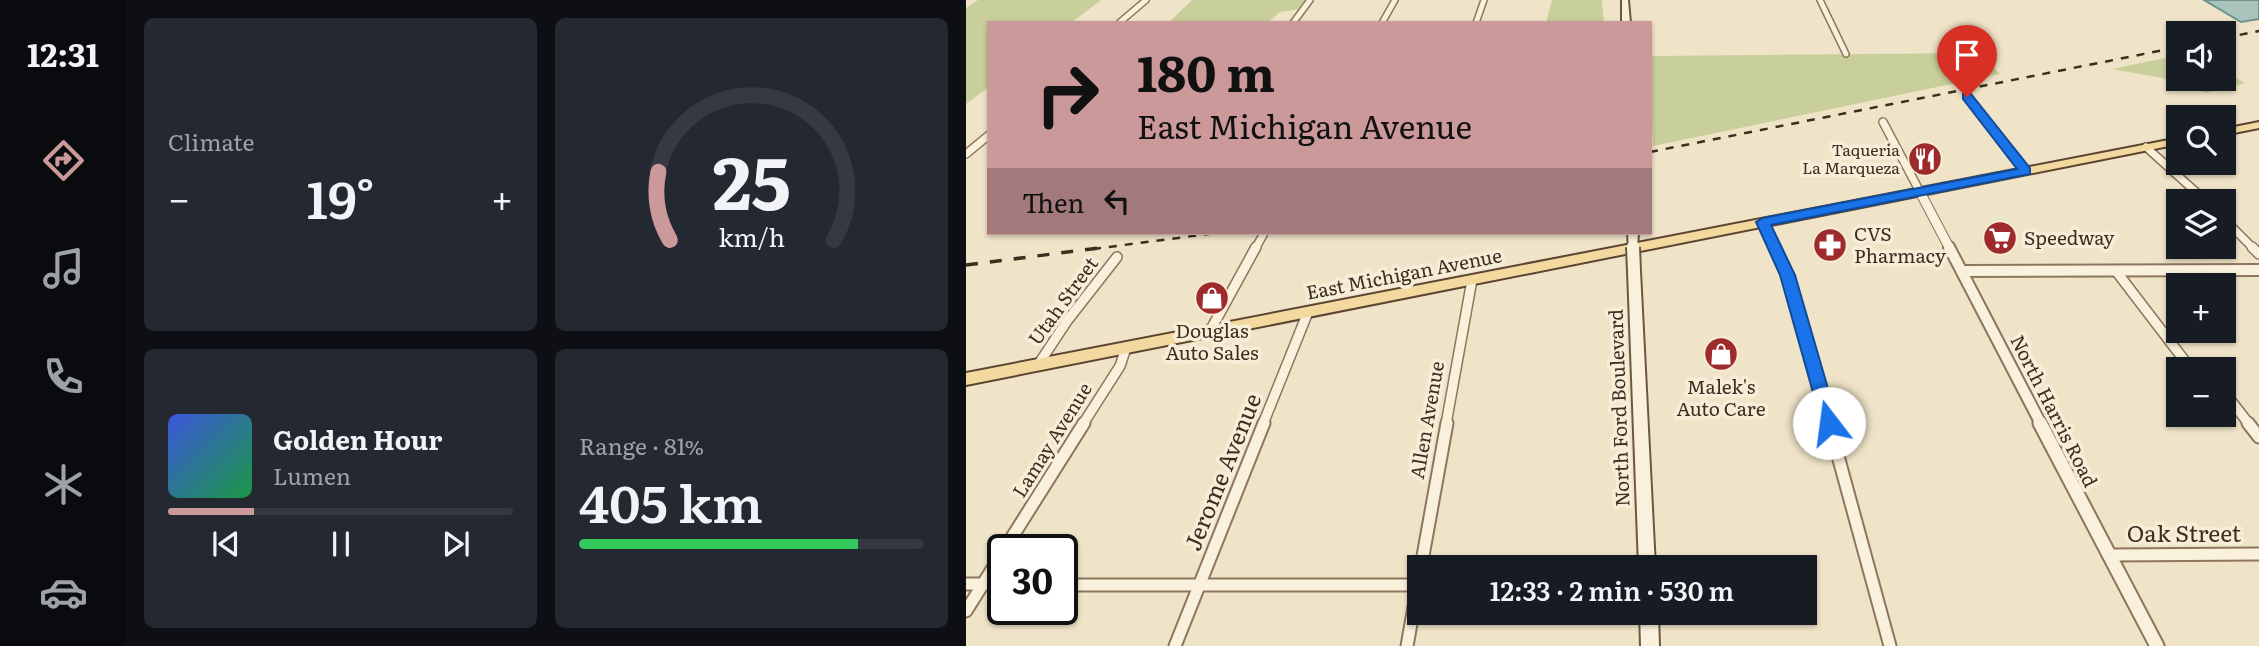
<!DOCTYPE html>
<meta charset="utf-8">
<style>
body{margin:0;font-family:Literata,serif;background:#242831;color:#f1f3f6;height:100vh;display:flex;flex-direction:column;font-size:26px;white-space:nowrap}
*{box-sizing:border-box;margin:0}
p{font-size:23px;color:#9ea1a6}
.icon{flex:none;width:38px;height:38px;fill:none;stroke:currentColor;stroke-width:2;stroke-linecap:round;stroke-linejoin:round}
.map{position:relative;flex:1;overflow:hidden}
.drawer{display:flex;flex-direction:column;gap:18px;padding:18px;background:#0d0f14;width:840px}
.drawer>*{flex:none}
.hud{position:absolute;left:21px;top:21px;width:665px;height:214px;border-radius:0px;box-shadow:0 2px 5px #0004;background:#cc999b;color:#111;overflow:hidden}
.controls{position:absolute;left:1200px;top:21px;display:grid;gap:14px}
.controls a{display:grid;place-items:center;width:70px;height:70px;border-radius:0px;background:#171b24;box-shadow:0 2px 5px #0004;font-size:35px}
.speed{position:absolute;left:21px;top:534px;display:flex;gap:14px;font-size:35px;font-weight:700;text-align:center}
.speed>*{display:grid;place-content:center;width:91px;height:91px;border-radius:50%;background:#171b24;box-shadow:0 2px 5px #0004;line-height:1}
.speed .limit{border:4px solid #111;border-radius:10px;background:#fff;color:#111}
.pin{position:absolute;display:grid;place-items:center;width:60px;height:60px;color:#fff;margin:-72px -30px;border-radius:50% 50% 50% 0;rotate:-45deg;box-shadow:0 0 7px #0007}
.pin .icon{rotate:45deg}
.me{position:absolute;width:77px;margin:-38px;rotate:345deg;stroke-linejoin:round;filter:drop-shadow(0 0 5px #0008)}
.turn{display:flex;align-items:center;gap:24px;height:147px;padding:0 35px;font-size:32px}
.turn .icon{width:91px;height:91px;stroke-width:2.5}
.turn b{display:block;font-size:49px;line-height:60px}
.then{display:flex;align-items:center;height:66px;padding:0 35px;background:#0003;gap:14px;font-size:26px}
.big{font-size:52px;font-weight:600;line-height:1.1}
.drawer .widget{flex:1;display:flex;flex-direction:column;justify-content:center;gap:10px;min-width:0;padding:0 24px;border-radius:10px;background:#242831}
.drawer .dial{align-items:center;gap:0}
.dial svg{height:182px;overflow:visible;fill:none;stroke:#363941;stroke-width:7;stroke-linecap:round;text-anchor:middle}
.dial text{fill:#f1f3f6;stroke:none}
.song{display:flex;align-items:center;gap:21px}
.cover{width:84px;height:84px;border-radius:10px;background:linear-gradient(135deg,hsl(230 70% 55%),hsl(140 70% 35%))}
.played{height:7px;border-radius:4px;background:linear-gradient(90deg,#cc999b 25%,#363941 25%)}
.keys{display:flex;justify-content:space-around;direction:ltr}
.heat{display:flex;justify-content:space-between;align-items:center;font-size:38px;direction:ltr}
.charge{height:10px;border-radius:5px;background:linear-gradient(90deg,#34c759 81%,#363941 0)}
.drawer .tiles{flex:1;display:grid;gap:18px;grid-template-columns:repeat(2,1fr)}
.trip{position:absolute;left:441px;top:555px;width:410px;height:70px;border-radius:0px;background:#171b24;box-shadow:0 2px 5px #0004;font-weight:600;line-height:70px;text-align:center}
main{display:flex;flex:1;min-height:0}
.menu{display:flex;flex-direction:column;width:126px;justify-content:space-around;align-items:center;background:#090b0e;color:#9ea1a6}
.menu .icon{width:49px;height:49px}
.menu .current{color:#cc999b}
.menu b{font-size:32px;color:#f1f3f6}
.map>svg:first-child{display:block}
</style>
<main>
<nav class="menu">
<b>12:31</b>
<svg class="icon current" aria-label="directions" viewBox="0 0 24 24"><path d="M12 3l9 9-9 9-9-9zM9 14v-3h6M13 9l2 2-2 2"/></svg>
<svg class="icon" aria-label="music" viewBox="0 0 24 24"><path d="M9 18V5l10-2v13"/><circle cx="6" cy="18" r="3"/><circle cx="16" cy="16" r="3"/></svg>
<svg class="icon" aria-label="phone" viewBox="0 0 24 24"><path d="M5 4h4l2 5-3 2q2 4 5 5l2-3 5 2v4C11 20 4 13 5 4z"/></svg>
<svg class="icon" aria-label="climate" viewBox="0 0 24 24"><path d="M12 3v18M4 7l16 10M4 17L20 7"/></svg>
<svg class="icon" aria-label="car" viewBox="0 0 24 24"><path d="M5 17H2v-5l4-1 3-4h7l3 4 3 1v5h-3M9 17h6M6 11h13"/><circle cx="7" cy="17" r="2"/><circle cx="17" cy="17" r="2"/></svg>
</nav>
<section class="drawer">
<div class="tiles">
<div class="widget"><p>Climate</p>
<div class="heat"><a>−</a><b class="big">19°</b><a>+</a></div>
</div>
<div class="widget dial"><svg viewBox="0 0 100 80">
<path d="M14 69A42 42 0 1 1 86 69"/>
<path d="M14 69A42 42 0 0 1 9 39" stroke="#cc999b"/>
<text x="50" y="56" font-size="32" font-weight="700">25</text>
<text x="50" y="72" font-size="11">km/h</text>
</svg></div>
<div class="widget">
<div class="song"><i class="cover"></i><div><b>Golden Hour</b><p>Lumen</p></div></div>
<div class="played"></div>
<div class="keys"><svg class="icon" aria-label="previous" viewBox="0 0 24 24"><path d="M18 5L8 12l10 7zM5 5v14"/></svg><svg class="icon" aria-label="pause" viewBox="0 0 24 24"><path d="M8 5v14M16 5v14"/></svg><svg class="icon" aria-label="next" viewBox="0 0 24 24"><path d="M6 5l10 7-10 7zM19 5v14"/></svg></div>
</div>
<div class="widget"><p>Range · 81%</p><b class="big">405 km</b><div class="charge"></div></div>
</div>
</section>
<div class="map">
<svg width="1293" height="646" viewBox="0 0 1293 646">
<rect width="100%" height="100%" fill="#f0e4c8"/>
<g fill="#c9cf9b">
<path d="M12 0H135L105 23H23V87L0 104V8Z"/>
<path d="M226 0H340L334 9 314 12 301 23H202Z"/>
<path d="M586 0H636L638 23H580Z"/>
<path d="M1014 53 1034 74 687 146 684 56Z"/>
<path d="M1213 55V79H1258V71L1279 83 1240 93 1201 79 1146 69Z"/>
</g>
<path fill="#a9c4bc" stroke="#6f938a" stroke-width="2" d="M1238 0H1293V19L1275 22Z"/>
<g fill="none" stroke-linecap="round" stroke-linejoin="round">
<g stroke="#8d765c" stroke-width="8">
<g id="minor-far3">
<path d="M854 0 880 54"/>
<path d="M153 23 180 0"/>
<path d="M327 23 344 0"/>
<path d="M416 23 429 0"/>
<path d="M510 23 518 0"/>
<path d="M1001 97 1011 110"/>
</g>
</g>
<g stroke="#8d765c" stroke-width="10">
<g id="minor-far2">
<path d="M1010 108 1059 171"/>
<path d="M917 122 954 192"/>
<path d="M1180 147 1240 201"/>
<path d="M0 154 23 135"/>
<path d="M1258 219 1288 249"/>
<path d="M797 222 811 249"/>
<path d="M289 249 297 235"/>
</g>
</g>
<g stroke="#8d765c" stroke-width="12">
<g id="minor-far1">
<path d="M810 247 833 311 864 424"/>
<path d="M1286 247 1293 254"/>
<path d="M1150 271 1225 369"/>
<path d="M244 331 290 247"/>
<path d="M72 365 101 321 151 257"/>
<path d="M1266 402 1283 424"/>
<path d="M117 424 154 366 160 348"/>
<path d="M297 424 342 312"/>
<path d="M480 424 506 280"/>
</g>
</g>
<g stroke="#8d765c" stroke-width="15">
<g id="minor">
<path d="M863 423 924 646"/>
<path d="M1282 423 1293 437"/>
<path d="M38 550 118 423"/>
<path d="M1144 555 1293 554"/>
<path d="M455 567 481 423"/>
<path d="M0 584H37"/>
<path d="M96 585H452"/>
<path d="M0 611 37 552"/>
<path d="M209 646 298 423"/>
<path d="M441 646 453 579"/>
</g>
</g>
<g stroke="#8d765c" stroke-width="11">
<path id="tertiary-far2" d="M954 192 984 249"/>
</g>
<g stroke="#8d765c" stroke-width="14">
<g id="tertiary-far1">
<path d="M983 247 1075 424"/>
<path d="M996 271 1293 270"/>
</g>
</g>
<g stroke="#8d765c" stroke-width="17">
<path id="tertiary" d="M1074 423 1191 646"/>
</g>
<g stroke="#6f573f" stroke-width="4">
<g id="secondary">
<path d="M656 0H662L664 23H656Z"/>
<path d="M662 233H672L671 250H663Z"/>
<path d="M668 267 674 271 689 567H673L662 271Z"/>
<path d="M674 612H692L693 646H675Z"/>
</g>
</g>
<g stroke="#5b4430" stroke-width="4">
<g id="primary">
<path d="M1293 122V128L1258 135V129Z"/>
<path d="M1213 138V144L0 385V373Z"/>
</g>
</g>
<use href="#minor-far3" stroke="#faf1dc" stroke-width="5"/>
<use href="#minor-far2" stroke="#faf1dc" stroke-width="7"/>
<use href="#minor-far1" stroke="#faf1dc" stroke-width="9"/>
<use href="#minor" stroke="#faf1dc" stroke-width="11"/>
<use href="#tertiary-far2" stroke="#faf1dc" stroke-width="9"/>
<use href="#tertiary-far1" stroke="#faf1dc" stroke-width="10"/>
<use href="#tertiary" stroke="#faf1dc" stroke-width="13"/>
<use href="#secondary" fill="#faf1dc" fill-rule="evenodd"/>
<use href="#primary" fill="#f3d9a0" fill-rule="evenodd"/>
<g stroke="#3d2e20" stroke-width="2.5" stroke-dasharray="8 8" stroke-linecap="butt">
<path d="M1258 38 1293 31"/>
<path d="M684 152 1213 47"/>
<path d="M127 249 250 233"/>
</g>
<path stroke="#3d2e20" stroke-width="3.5" stroke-dasharray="12 12" stroke-linecap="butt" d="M0 265 141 247"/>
<g stroke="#6f573f" stroke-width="16" stroke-linecap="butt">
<path id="secondary-bridge" d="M667 247 668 271"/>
</g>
<use href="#secondary-bridge" stroke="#faf1dc" stroke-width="12"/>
</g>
<path fill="#1a73e8" stroke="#114b97" stroke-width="2" d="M997 94H1005L1064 168V174L805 225 829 275 872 423 870 428H857L814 275 790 222 797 218 1051 169 997 99Z"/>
<defs>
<g id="restaurant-disc" transform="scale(1.75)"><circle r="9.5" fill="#9e2a2b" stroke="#f7eed8"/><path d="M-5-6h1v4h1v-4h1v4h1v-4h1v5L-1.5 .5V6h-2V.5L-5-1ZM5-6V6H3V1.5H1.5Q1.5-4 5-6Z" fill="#fff"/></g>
<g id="supermarket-disc" transform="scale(1.75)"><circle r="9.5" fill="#9e2a2b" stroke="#f7eed8"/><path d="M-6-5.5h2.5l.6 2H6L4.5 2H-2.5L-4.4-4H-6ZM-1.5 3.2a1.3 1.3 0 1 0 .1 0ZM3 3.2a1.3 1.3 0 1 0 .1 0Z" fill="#fff"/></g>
<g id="pharmacy-disc" transform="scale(1.75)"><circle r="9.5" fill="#9e2a2b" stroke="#f7eed8"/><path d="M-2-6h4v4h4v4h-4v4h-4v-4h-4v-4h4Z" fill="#fff"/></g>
<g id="shop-disc" transform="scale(1.75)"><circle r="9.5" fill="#9e2a2b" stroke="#f7eed8"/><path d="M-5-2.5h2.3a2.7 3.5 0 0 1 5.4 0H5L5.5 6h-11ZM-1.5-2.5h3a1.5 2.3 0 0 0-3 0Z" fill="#fff"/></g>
</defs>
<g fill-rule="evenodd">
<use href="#restaurant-disc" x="959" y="159"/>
<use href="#supermarket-disc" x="1034" y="238"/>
<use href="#pharmacy-disc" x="864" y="245"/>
<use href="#shop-disc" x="246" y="298"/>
<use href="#shop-disc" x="755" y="354"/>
</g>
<g text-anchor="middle" stroke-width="7" stroke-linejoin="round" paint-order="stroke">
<g font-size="16" fill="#3d2e20" stroke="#f7eed8" text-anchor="end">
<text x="934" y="156">Taqueria<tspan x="934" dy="18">La Marqueza</tspan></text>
</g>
<g font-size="19" fill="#3d2e20" stroke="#f7eed8" text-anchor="start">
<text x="888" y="241">CVS<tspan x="888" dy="22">Pharmacy</tspan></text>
<text x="1058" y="245">Speedway</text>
<text x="246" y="338" text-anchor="middle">Douglas<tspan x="246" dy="22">Auto Sales</tspan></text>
<text x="755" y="394" text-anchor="middle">Malek's<tspan x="755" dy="22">Auto Care</tspan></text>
</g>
<g font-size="19" fill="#3d2e20" stroke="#f7eed8">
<text transform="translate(438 274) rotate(-11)" y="7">East Michigan Avenue</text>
<text transform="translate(97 301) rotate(-54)" y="7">Utah Street</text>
<text transform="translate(653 408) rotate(-92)" y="7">North Ford Boulevard</text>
<text transform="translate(1088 411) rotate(63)" y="7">North Harris Road</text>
<text transform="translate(461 420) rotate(-80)" y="7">Allen Avenue</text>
<text transform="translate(86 440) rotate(-58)" y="7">Lamay Avenue</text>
</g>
<g font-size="23" fill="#3d2e20" stroke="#f7eed8">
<text transform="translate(257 472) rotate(-68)" y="8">Jerome Avenue</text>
<text x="1218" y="542">Oak Street</text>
</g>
</g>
</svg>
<div class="controls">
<a><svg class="icon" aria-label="sound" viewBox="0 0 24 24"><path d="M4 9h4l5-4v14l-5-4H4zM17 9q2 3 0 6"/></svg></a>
<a><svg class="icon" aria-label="search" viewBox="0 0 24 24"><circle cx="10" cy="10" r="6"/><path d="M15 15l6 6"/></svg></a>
<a><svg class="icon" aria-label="layers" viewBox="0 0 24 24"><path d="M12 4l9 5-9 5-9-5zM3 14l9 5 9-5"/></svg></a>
<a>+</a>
<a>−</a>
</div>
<div class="speed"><div class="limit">30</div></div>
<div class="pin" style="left:1001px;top:97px;background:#d93025"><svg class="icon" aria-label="arrive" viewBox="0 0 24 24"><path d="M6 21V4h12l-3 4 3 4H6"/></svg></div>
<svg class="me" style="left:863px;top:423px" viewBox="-20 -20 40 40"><circle r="19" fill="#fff"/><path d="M0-13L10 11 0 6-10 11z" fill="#1a73e8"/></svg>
<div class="trip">12:33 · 2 min · 530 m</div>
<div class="hud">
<div class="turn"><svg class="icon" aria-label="right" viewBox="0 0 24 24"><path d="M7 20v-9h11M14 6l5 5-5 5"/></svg><div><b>180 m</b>East Michigan Avenue</div></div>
<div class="then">Then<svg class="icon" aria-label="left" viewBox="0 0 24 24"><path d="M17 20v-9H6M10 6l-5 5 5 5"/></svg></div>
</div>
</div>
</main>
